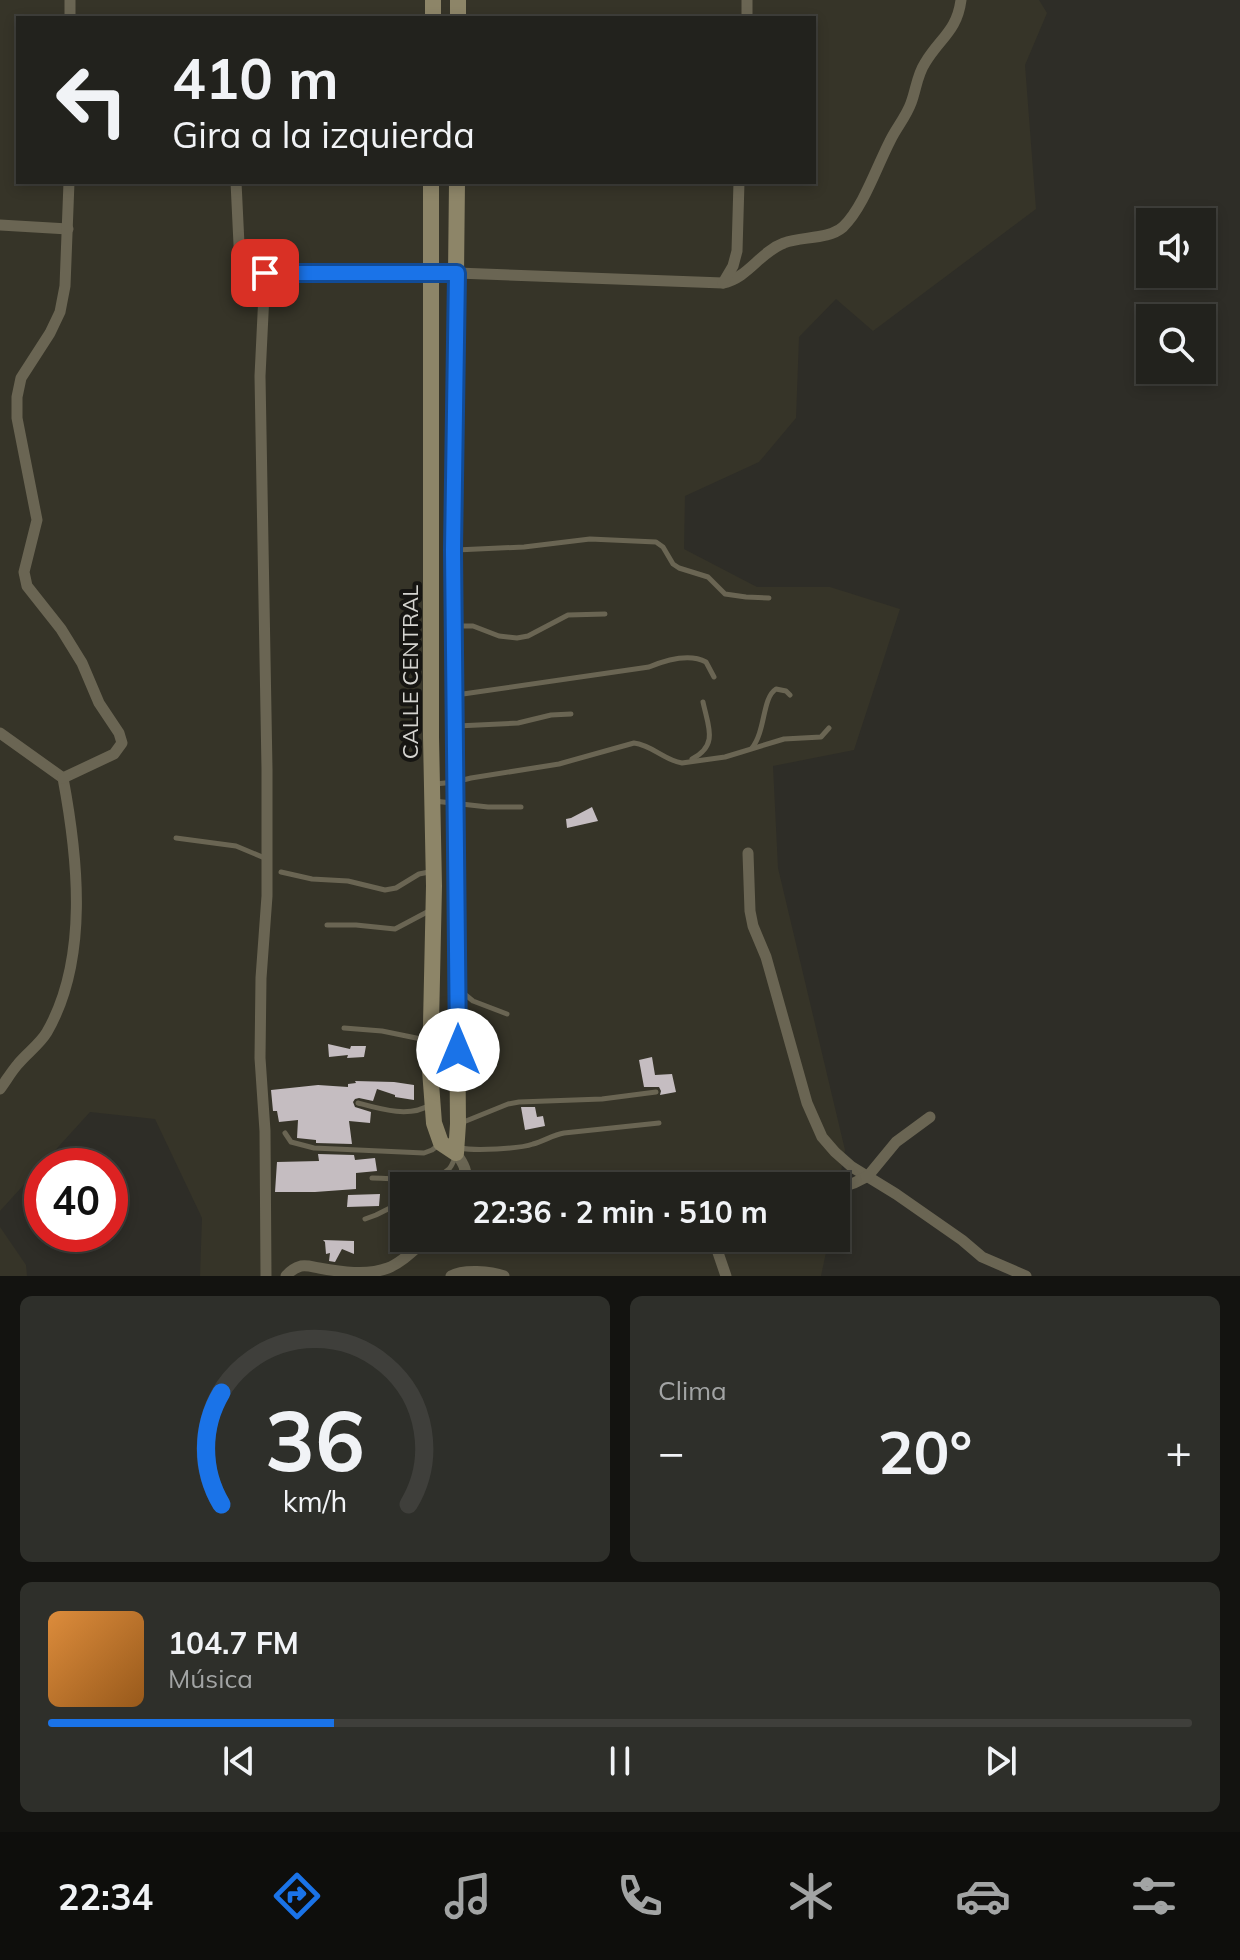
<!DOCTYPE html>
<html lang="es">
<meta charset="utf-8">
<style>
body{margin:0;font-family:Mulish,sans-serif;background:#2e2f2a;color:#f1f3f6;height:100vh;display:flex;flex-direction:column;font-size:30px;white-space:nowrap}
*{box-sizing:border-box;margin:0}
p{font-size:26px;color:#a2a4a4}
.icon{flex:none;width:44px;height:44px;fill:none;stroke:currentColor;stroke-width:2;stroke-linecap:round;stroke-linejoin:round}
.map{position:relative;height:1276px;overflow:hidden}
.details{display:flex;flex-direction:column;gap:20px;padding:20px;background:#131310;flex:1}
.details>*{flex:none}
.hud{position:absolute;left:16px;top:16px;width:800px;height:168px;border-radius:0px;box-shadow:0 4px 12px #0003,0 0 0 2px #3f3f3b;background:#22221d;color:#f1f3f6;overflow:hidden}
.controls{position:absolute;left:1136px;top:208px;display:grid;gap:16px}
.controls a{display:grid;place-items:center;width:80px;height:80px;border-radius:0px;background:#22221d;box-shadow:0 4px 12px #0003,0 0 0 2px #3f3f3b;font-size:40px}
.speed{position:absolute;left:24px;top:1148px;display:flex;gap:16px;font-size:40px;font-weight:700;text-align:center}
.speed>*{display:grid;place-content:center;width:104px;height:104px;border-radius:50%;background:#22221d;box-shadow:0 4px 12px #0003,0 0 0 2px #3f3f3b;line-height:1}
.speed .limit{border:12px solid #d22;background:#fff;color:#111}
.pin{position:absolute;display:grid;place-items:center;width:68px;height:68px;color:#fff;margin:-34px;border-radius:16px;box-shadow:0 4px 12px #0006}
.me{position:absolute;width:88px;margin:-44px;rotate:0deg;stroke-linejoin:round;filter:drop-shadow(0 0 6px #0008)}
.turn{display:flex;align-items:center;gap:28px;height:168px;padding:0 24px;font-size:36px}
.turn .icon{width:104px;height:104px;stroke-width:2.5}
.turn b{display:block;font-size:56px;line-height:68px}
.big{font-size:60px;font-weight:700;line-height:1.1}
.details .card{flex:1;display:flex;flex-direction:column;justify-content:center;gap:12px;min-width:0;padding:0 28px;border-radius:12px;background:#2e2f2a}
.details .dial{align-items:center;gap:0}
.dial svg{height:208px;overflow:visible;fill:none;stroke:#3f3f3b;stroke-width:7;stroke-linecap:round;text-anchor:middle}
.dial text{fill:#f1f3f6;stroke:none}
.song{display:flex;align-items:center;gap:24px}
.cover{width:96px;height:96px;border-radius:12px;background:linear-gradient(135deg,hsl(30 70% 55%),hsl(30 70% 35%))}
.played{height:8px;border-radius:4px;background:linear-gradient(90deg,#1a73e8 25%,#3f3f3b 25%)}
.keys{display:flex;justify-content:space-around;direction:ltr}
.heat{display:flex;justify-content:space-between;align-items:center;font-size:44px;direction:ltr}
.details .tiles{flex:1;display:grid;gap:20px;grid-template-columns:1fr 1fr}
.card:last-child{grid-column:span 2}
.trip{position:absolute;left:390px;top:1172px;width:460px;height:80px;border-radius:0px;background:#22221d;box-shadow:0 4px 12px #0003,0 0 0 2px #3f3f3b;font-weight:700;line-height:80px;text-align:center}
.dock{display:flex;height:128px;justify-content:space-around;align-items:center;background:#0e0e0c;color:#a2a4a4}
.dock .icon{width:56px;height:56px}
.dock .active{color:#1a73e8}
.dock b{font-size:36px;color:#f1f3f6}
.map>svg:first-child{display:block}
</style>
<div class="map">
<svg width="1240" height="1276" viewBox="0 0 1240 1276">
<rect width="100%" height="100%" fill="#2e2d27"/>
<g fill="#363428" fill-rule="evenodd">
<path d="M0 0H1039L1047 13 1025 65 1036 209 873 331 836 299 799 337 796 418 759 462 685 496 684 549 757 587H830L900 609 854 750 773 766 778 868 845 1150 836 1199V1186H404V1238H829L821 1276H200L202 1218 155 1119 90 1112 0 1211ZM18 18H814V182H18Z"/>
<path d="M0 1227 26 1265 27 1276H0Z"/>
</g>
<g fill="#c5bdc1">
<path d="M592 807 598 821 567 828 566 819 571 818Z"/>
<path d="M328 1044 350 1049 351 1046H366L364 1057 347 1058 348 1055 329 1057Z"/>
<path d="M652 1057 655 1075 672 1074 676 1092 660 1095 661 1091 659 1087H644L639 1060Z"/>
<path d="M355 1081 394 1082 414 1085V1100L395 1097V1095L377 1089 373 1101 359 1098 355 1099 353 1102 355 1107 371 1112 370 1123 349 1121 352 1144 316 1143V1140L297 1138 298 1120 279 1122 277 1111H273L271 1090 318 1085 348 1087V1084L356 1083Z"/>
<path d="M521 1107H535L537 1117 543 1116 545 1126 525 1130Z"/>
<path d="M318 1154 354 1155 355 1160 375 1158 377 1171 356 1173V1189L315 1192H275L277 1162 319 1161Z"/>
<path d="M380 1194 379 1206 347 1207 348 1195Z"/>
<path d="M323 1240 354 1241V1254L342 1249 335 1262 329 1261 330 1253 326 1254 325 1242Z"/>
</g>
<g fill="none" stroke-linecap="round" stroke-linejoin="round">
<g stroke="#6a6553" stroke-width="5">
<path d="M456 550 524 547 590 539 656 542 663 547 673 564 679 568 708 577 725 594 746 597 769 598"/>
<path d="M458 626H473L499 636 517 638 528 636 568 615 605 614"/>
<path d="M456 695 649 667C666 660 689 653 706 662L714 677"/>
<path d="M457 726 518 723 551 715 571 714"/>
<path d="M752 748C766 730 762 698 776 689L786 691 790 695"/>
<path d="M692 759C719 745 708 726 703 702"/>
<path d="M435 784 455 782 471 778 559 764 634 743C652 745 664 760 682 763L725 757 784 739 821 737 829 728"/>
<path d="M434 801 488 807H521"/>
<path d="M176 838 236 846 267 859"/>
<path d="M281 872 312 879 348 881 385 890 396 888 419 874 429 872"/>
<path d="M327 925H356L395 929 429 911"/>
<path d="M462 992 473 1001 507 1014"/>
<path d="M344 1028 382 1031 426 1040"/>
<path d="M358 1103C380 1109 409 1118 430 1105"/>
<path d="M461 1123 508 1104 519 1102 602 1099 656 1092"/>
<path d="M285 1133 291 1142 314 1148 424 1153 432 1150 440 1144"/>
<path d="M460 1148C475 1151 519 1149 533 1144 544 1141 553 1135 564 1133L659 1123"/>
<path d="M372 1178C391 1178 435 1184 449 1169 452 1166 453 1162 455 1158"/>
<path d="M451 1186 462 1170"/>
<path d="M365 1219 376 1215 404 1201"/>
</g>
<g stroke="#6a6553" stroke-width="11">
<path d="M70 18V0"/>
<path d="M747 18V0"/>
<path d="M236 182 240 265 247 271 265 273 431 272 723 283C748 278 760 252 784 243 801 236 828 240 843 227 863 208 877 166 890 141 896 128 906 117 911 103 916 90 917 75 925 63 940 38 957 31 961 0"/>
<path d="M0 225 68 229"/>
<path d="M265 273 260 376 267 769V896L261 978 260 1058 265 1131 266 1276"/>
<path d="M723 283 733 266 737 251 739 182"/>
<path d="M0 733 63 778C78 858 89 959 47 1032 40 1044 27 1053 18 1064 11 1072 6 1081 0 1089"/>
<path d="M63 778 114 754 122 743 119 733 99 703 82 663 61 629 27 586 24 572 37 520 17 418V397L21 378 50 333 60 312 65 286 69 182"/>
<path d="M748 853 750 911 753 926 766 957 807 1103 822 1137 835 1152 852 1167 896 1194 962 1240 982 1257 1026 1276"/>
<path d="M456 1153C464 1164 468 1172 466 1186"/>
<path d="M836 1189 854 1183 868 1176 896 1142 930 1117"/>
<path d="M713 1238 726 1276"/>
<path d="M286 1276C290 1271 294 1268 301 1266 308 1265 313 1267 319 1268 341 1272 367 1276 388 1268 403 1262 416 1248 428 1238"/>
<path d="M451 1276C463 1269 491 1271 504 1276"/>
</g>
<g stroke="#8d8568" stroke-width="16">
<path d="M433 18V0"/>
<path d="M458 18V0"/>
<path d="M431 182V737L434 886 430 1070 434 1123 441 1143 456 1153 458 1124 453 550 457 182"/>
</g>
</g>
<g fill="none" stroke-linecap="round" stroke-linejoin="round">
<g stroke="#114b97" stroke-width="20">
<path id="route" d="M265 273H457L453 550 458 1050"/>
</g>
<use href="#route" stroke="#1a73e8" stroke-width="14"/>
</g>
<g text-anchor="middle" stroke-width="8" stroke-linejoin="round" paint-order="stroke">
<g font-size="22" fill="#d5d4d0" stroke="#161512">
<text transform="translate(410 672) rotate(-90)" y="8">CALLE CENTRAL</text>
</g>
</g>
</svg>
<div class="controls">
<a><svg class="icon" aria-label="sound" viewBox="0 0 24 24"><path d="M4 9h4l5-4v14l-5-4H4zM17 9q2 3 0 6"/></svg></a>
<a><svg class="icon" aria-label="search" viewBox="0 0 24 24"><circle cx="10" cy="10" r="6"/><path d="M15 15l6 6"/></svg></a>
</div>
<div class="speed"><div class="limit">40</div></div>
<div class="pin" style="left:265px;top:273px;background:#d93025"><svg class="icon" aria-label="arrive" viewBox="0 0 24 24"><path d="M6 21V4h12l-3 4 3 4H6"/></svg></div>
<svg class="me" style="left:458px;top:1050px" viewBox="-20 -20 40 40"><circle r="19" fill="#fff"/><path d="M0-13L10 11 0 6-10 11z" fill="#1a73e8"/></svg>
<div class="trip">22:36 · 2 min · 510 m</div>
<div class="hud">
<div class="turn"><svg class="icon" aria-label="left" viewBox="0 0 24 24"><path d="M17 20v-9H6M10 6l-5 5 5 5"/></svg><div><b>410 m</b>Gira a la izquierda</div></div>
</div>
</div>
<section class="details">
<div class="tiles">
<div class="card dial"><svg viewBox="0 0 100 80">
<path d="M14 69A42 42 0 1 1 86 69"/>
<path d="M14 69A42 42 0 0 1 14 26" stroke="#1a73e8"/>
<text x="50" y="56" font-size="32" font-weight="700">36</text>
<text x="50" y="72" font-size="11">km/h</text>
</svg></div>
<div class="card"><p>Clima</p>
<div class="heat"><a>−</a><b class="big">20°</b><a>+</a></div>
</div>
<div class="card">
<div class="song"><i class="cover"></i><div><b>104.7 FM</b><p>Música</p></div></div>
<div class="played"></div>
<div class="keys"><svg class="icon" aria-label="previous" viewBox="0 0 24 24"><path d="M18 5L8 12l10 7zM5 5v14"/></svg><svg class="icon" aria-label="pause" viewBox="0 0 24 24"><path d="M8 5v14M16 5v14"/></svg><svg class="icon" aria-label="next" viewBox="0 0 24 24"><path d="M6 5l10 7-10 7zM19 5v14"/></svg></div>
</div>
</div>
</section>
<nav class="dock">
<b>22:34</b>
<svg class="icon active" aria-label="directions" viewBox="0 0 24 24"><path d="M12 3l9 9-9 9-9-9zM9 14v-3h6M13 9l2 2-2 2"/></svg>
<svg class="icon" aria-label="music" viewBox="0 0 24 24"><path d="M9 18V5l10-2v13"/><circle cx="6" cy="18" r="3"/><circle cx="16" cy="16" r="3"/></svg>
<svg class="icon" aria-label="phone" viewBox="0 0 24 24"><path d="M5 4h4l2 5-3 2q2 4 5 5l2-3 5 2v4C11 20 4 13 5 4z"/></svg>
<svg class="icon" aria-label="climate" viewBox="0 0 24 24"><path d="M12 3v18M4 7l16 10M4 17L20 7"/></svg>
<svg class="icon" aria-label="car" viewBox="0 0 24 24"><path d="M5 17H2v-5l4-1 3-4h7l3 4 3 1v5h-3M9 17h6M6 11h13"/><circle cx="7" cy="17" r="2"/><circle cx="17" cy="17" r="2"/></svg>
<svg class="icon" aria-label="filters" viewBox="0 0 24 24"><path d="M4 7h16M4 17h16"/><circle cx="9" cy="7" r="2"/><circle cx="15" cy="17" r="2"/></svg>
</nav>
